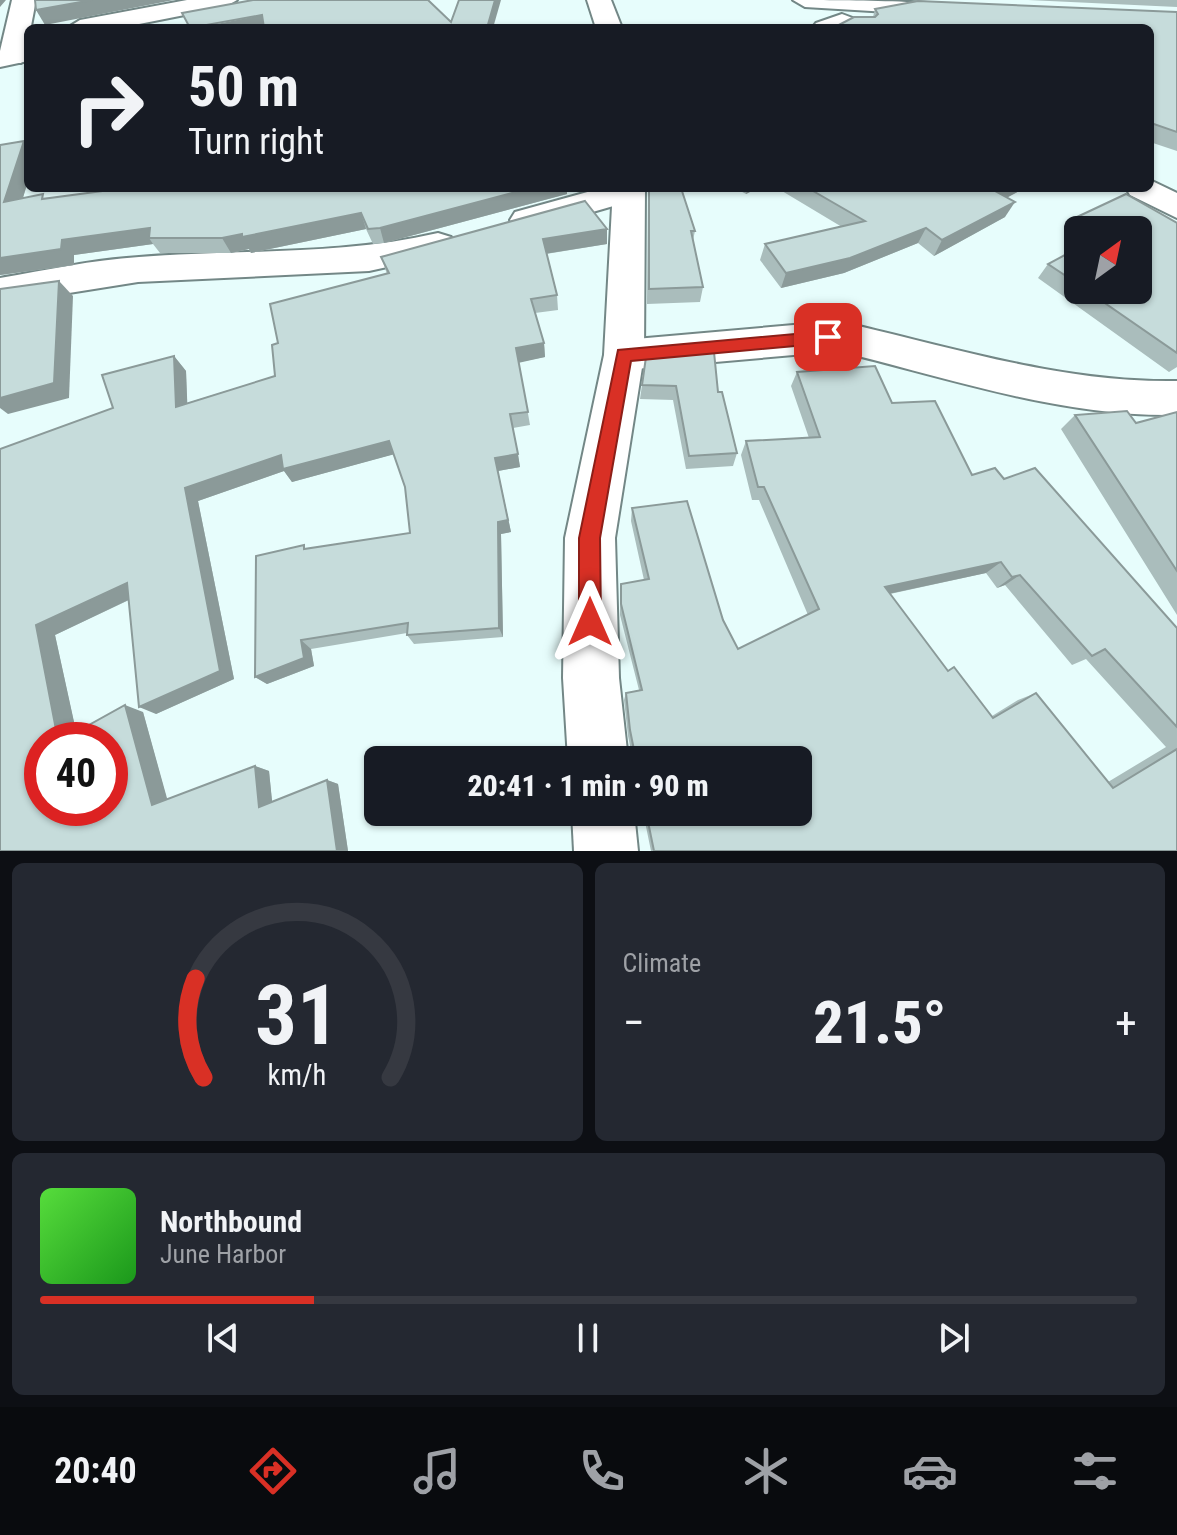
<!DOCTYPE html>
<meta charset="utf-8">
<style>
body{margin:0;font-family:"Roboto Condensed",sans-serif;background:#242831;color:#f1f3f6;height:100vh;display:flex;flex-direction:column;font-size:30px;white-space:nowrap}
*{box-sizing:border-box;margin:0}
p{font-size:26px;color:#9ea1a6}
.icon{flex:none;width:44px;height:44px;fill:none;stroke:currentColor;stroke-width:2;stroke-linecap:round;stroke-linejoin:round}
.map{position:relative;height:851px;overflow:hidden}
.details{display:flex;flex-direction:column;gap:12px;padding:12px;background:#0d0f14;flex:1}
.details>*{flex:none}
.guide{position:absolute;left:24px;top:24px;width:1130px;height:168px;border-radius:12px;box-shadow:0 2px 6px #0004;background:#171b24;color:#f1f3f6;overflow:hidden}
.needle{width:52px;rotate:33deg}
.buttons{position:absolute;left:1064px;top:216px;display:grid;gap:16px}
.buttons a{display:grid;place-items:center;width:88px;height:88px;border-radius:12px;background:#171b24;box-shadow:0 2px 6px #0004;font-size:40px}
.speed{position:absolute;left:24px;top:722px;display:flex;gap:16px;font-size:40px;font-weight:700;text-align:center}
.speed>*{display:grid;place-content:center;width:104px;height:104px;border-radius:50%;background:#171b24;box-shadow:0 2px 6px #0004;line-height:1}
.speed .limit{border:12px solid #d22;background:#fff;color:#111}
.pin{position:absolute;display:grid;place-items:center;width:68px;height:68px;color:#fff;margin:-34px;border-radius:16px;box-shadow:0 4px 12px #0006}
.me{position:absolute;width:88px;margin:-44px;rotate:0deg;stroke-linejoin:round;filter:drop-shadow(0 0 6px #0008)}
.turn{display:flex;align-items:center;gap:28px;height:168px;padding:0 32px;font-size:36px}
.turn .icon{width:104px;height:104px;stroke-width:2.5}
.turn b{display:block;font-size:56px;line-height:68px}
.big{font-size:60px;font-weight:800;line-height:1.1}
.details .tile{flex:1;display:flex;flex-direction:column;justify-content:center;gap:12px;min-width:0;padding:0 28px;border-radius:12px;background:#242831}
.details .dial{align-items:center;gap:0}
.dial svg{height:208px;overflow:visible;fill:none;stroke:#363941;stroke-width:7;stroke-linecap:round;text-anchor:middle}
.dial text{fill:#f1f3f6;stroke:none}
.song{display:flex;align-items:center;gap:24px}
.cover{width:96px;height:96px;border-radius:12px;background:linear-gradient(135deg,hsl(110 70% 55%),hsl(120 70% 35%))}
.played{height:8px;border-radius:4px;background:linear-gradient(90deg,#d93025 25%,#363941 25%)}
.keys{display:flex;justify-content:space-around;direction:ltr}
.heat{display:flex;justify-content:space-between;align-items:center;font-size:44px;direction:ltr}
.details .tiles{flex:1;display:grid;gap:12px;grid-template-columns:1fr 1fr}
.tile:last-child{grid-column:span 2}
.trip{position:absolute;left:364px;top:746px;width:448px;height:80px;border-radius:12px;background:#171b24;box-shadow:0 2px 6px #0004;font-weight:800;line-height:80px;text-align:center}
.menu{display:flex;height:128px;justify-content:space-around;align-items:center;background:#090b0e;color:#9ea1a6}
.menu .icon{width:56px;height:56px}
.menu .selected{color:#d93025}
.menu b{font-size:36px;color:#f1f3f6}
.map>svg:first-child{display:block}
</style>
<div class="map">
<svg width="1177" height="851" viewBox="0 0 1177 851">
<rect width="100%" height="100%" fill="#e7fdfc"/>
<g fill="none" stroke-linecap="round" stroke-linejoin="round">
<g stroke="#738786" stroke-width="4">
<g id="street">
<path d="M12 0H36L25 57 21 63H3L0 51Z"/>
<path d="M842 14 866 23 870 28H812L816 23Z"/>
<path d="M1150 180 1177 193V218L1130 195 1126 188H1150Z"/>
<path d="M602 188H643L645 191 641 198 527 231 515 228 510 220 515 212Z"/>
<path d="M438 233 451 237 456 245 451 253 369 271 138 282 0 304V278C46 270 92 260 139 257 240 249 339 256 438 233Z"/>
<path d="M828 322 850 324C958 349 1065 383 1177 381V415C1065 417 958 381 850 354L828 352 624 370 610 366 604 355 610 344 624 340Z"/>
</g>
</g>
<g stroke="#738786" stroke-width="4">
<g id="secondary">
<path d="M187 0H237L225 7 119 28H67L80 20Z"/>
<path d="M587 0H611L622 28H596Z"/>
<path d="M793 0C819 0 955 0 966 9L954 16 805 7Z"/>
<path d="M28 45V61L0 67V51Z"/>
<path d="M613 188H645L644 355 615 538 619 678 628 760H568L563 678 565 538 604 355Z"/>
<path d="M572 812H634L638 851H574Z"/>
</g>
</g>
<use href="#street" fill="#fff" fill-rule="evenodd"/>
<use href="#secondary" fill="#fff" fill-rule="evenodd"/>
</g>
<g fill="#aabdbc" fill-rule="evenodd">
<path d="M1028 0H1177V7Z"/>
<path d="M875 9 1177 12V151L1150 142V28L873 17Z"/>
<path d="M24 141 28 147V181L23 198 567 194 384 243 373 244 366 229 251 253 249 249 231 253H160L153 244 74 255V265L0 275Z"/>
<path d="M648 188H681L695 231 693 240 703 287 700 302 647 304Z"/>
<path d="M735 188H758L746 194Z"/>
<path d="M777 188H1025L1007 197 1005 217 934 256 918 243 844 273 781 288 760 260 765 244 842 227Z"/>
<path d="M1077 217 1177 223V367L1169 372 1038 278 1048 264 1078 248V290H1138V230H1078V239L1066 232Z"/>
<path d="M607 229V244L546 254 557 295 558 310 535 313 544 343 545 357 519 362 530 425 513 428 520 467 498 471 511 532 501 534 503 637 414 644 407 635V633L311 649 314 666 267 684 255 677 307 549 410 533 405 487 394 454 292 482 284 471 198 501 234 679 156 714 129 600 55 635 76 732 143 712 167 800 255 766 269 771 272 802 327 780 338 784 348 851H0L113 408 174 356 186 371 187 403 275 376 278 343 387 274 381 257Z"/>
<path d="M646 357 718 392 737 453 733 466 686 469 673 400 640 399Z"/>
<path d="M797 372 892 403 972 475 1004 479 1177 628V851H651L643 812H798V760H633L628 736 624 700 626 693 639 690 620 615V595L621 584 644 580 631 521 632 508 723 620 738 649 808 615 759 500H752L741 455 746 441 809 438 791 386ZM986 573 997 588 1005 585 1072 665 1086 659 1166 747 1108 782 1036 693 1018 700 992 716 948 671 890 594Z"/>
<path d="M1177 412V615L1061 429 1075 415 1136 423Z"/>
</g>
<g fill="#8b9a99">
<path d="M0 0H6L0 7Z"/>
<path d="M92 0H174L45 25 36 10Z"/>
<path d="M495 0H501L493 28H487Z"/>
<path d="M262 15 267 28H196Z"/>
<path d="M24 141 28 147V181L17 217 4 202Z"/>
<path d="M531 188H567V194L384 243 380 228Z"/>
<path d="M748 188H758L746 194Z"/>
<path d="M1005 188H1025L988 208 997 192Z"/>
<path d="M1015 202 1005 217 934 256 942 240Z"/>
<path d="M361 213 366 229 251 253 249 249 231 253 222 238Z"/>
<path d="M150 228 149 238 153 244 74 255V265L0 275V258L62 240Z"/>
<path d="M926 228 918 243 844 273 781 288 786 273Z"/>
<path d="M607 229V244L544 254 543 239Z"/>
<path d="M59 281 73 296 69 398 8 414 0 408V398Z"/>
<path d="M544 343 545 357 518 363 516 348Z"/>
<path d="M174 356 186 371 188 421 176 407Z"/>
<path d="M389 441 395 454 292 482 284 471 198 501 234 679 156 714 139 707 185 488 281 455Z"/>
<path d="M518 454 520 467 498 471 511 532 501 534 503 637 499 628 495 458Z"/>
<path d="M1001 562 986 573 874 597 885 587Z"/>
<path d="M1020 575 1005 585 997 588 1012 577Z"/>
<path d="M127 583 143 593 55 635 78 740H58L36 625Z"/>
<path d="M301 640 311 649 314 666 267 684 255 677Z"/>
<path d="M125 705 143 712 170 809 152 805Z"/>
<path d="M255 766 269 771 273 810 259 807Z"/>
<path d="M327 780 338 784 348 851H337Z"/>
</g>
<g fill="#c6dcdb" stroke="#8b9a99" stroke-width="2">
<path d="M35 0H92L36 10Z"/>
<path d="M253 0H428L451 22 459 0H495L487 28H264L262 15 190 28 182 13Z"/>
<path d="M918 1 1177 12V132L1151 123 1150 125V28H833L854 17H875L878 14 875 9Z"/>
<path d="M24 141 4 202 43 194 42 199 125 188H531L380 228 368 229 361 213 242 237V234L222 238H149L150 228 62 240 61 249 0 258V145Z"/>
<path d="M649 188H681L695 231H691L703 287 649 289Z"/>
<path d="M808 188H1005L997 192 1015 202 942 240 926 228 850 258 786 273 765 244 865 221Z"/>
<path d="M1126 194 1177 223V353L1086 290H1138V230H1097L1077 217Z"/>
<path d="M585 201 607 229 543 239 557 295 531 299 544 343 516 348 528 412 510 414 518 454 495 458 508 520 498 522 499 628 407 635 408 623 301 640 304 658 255 677 256 556 304 545V549L410 533 405 487 389 441 283 469 281 455 185 488 220 671 139 707 127 583 36 625 58 740H42V808H110V740H62L125 705 152 805 255 766 259 807 327 780 337 851H0V449L113 408 102 375 174 356 176 407 275 376 272 345 278 343 270 304 389 273 381 257Z"/>
<path d="M1078 248V284L1048 264Z"/>
<path d="M59 281 54 383 0 398V289Z"/>
<path d="M714 352 718 392H722L737 453 689 456 676 386 642 385 646 357Z"/>
<path d="M875 366 892 403 935 401 972 475 995 468 1004 479 1035 468 1177 628V727L1105 649 1092 656 1020 575 1012 577 1001 562 885 587 948 671 954 667 993 718 1036 693 1113 788 1177 749V851H654L646 812H798V760H636L630 730 626 693 642 690 621 604V584L649 579 632 508 687 501 723 620 738 649 819 609 764 487H758L746 441 820 437 797 372Z"/>
<path d="M1127 411 1136 423 1177 412V571L1075 415Z"/>
</g>
<path fill="#d93025" stroke="#8d1f18" stroke-width="2" d="M828 331 836 337 828 343 631 361 600 538 601 622 598 630 590 633 583 630 579 622V538L618 350Z"/>
</svg>
<div class="buttons">
<a><svg class="needle" viewBox="-14 -14 28 28"><path d="M0-13l5 13h-10z" fill="#e53935"/><path d="M0 13l5-13h-10z" fill="#9ea1a6"/></svg></a>
</div>
<div class="speed"><div class="limit">40</div></div>
<div class="pin" style="left:828px;top:337px;background:#d93025"><svg class="icon" aria-label="arrive" viewBox="0 0 24 24"><path d="M6 21V4h12l-3 4 3 4H6"/></svg></div>
<svg class="me" style="left:590px;top:622px" viewBox="-20 -20 40 40"><path d="M0-17L14 15 0 8-14 15z" fill="#d93025" stroke="#fff" stroke-width="4"/></svg>
<div class="trip">20:41 · 1 min · 90 m</div>
<div class="guide">
<div class="turn"><svg class="icon" aria-label="right" viewBox="0 0 24 24"><path d="M7 20v-9h11M14 6l5 5-5 5"/></svg><div><b>50 m</b>Turn right</div></div>
</div>
</div>
<section class="details">
<div class="tiles">
<div class="tile dial"><svg viewBox="0 0 100 80">
<path d="M14 69A42 42 0 1 1 86 69"/>
<path d="M14 69A42 42 0 0 1 11 31" stroke="#d93025"/>
<text x="50" y="56" font-size="32" font-weight="700">31</text>
<text x="50" y="72" font-size="11">km/h</text>
</svg></div>
<div class="tile"><p>Climate</p>
<div class="heat"><a>−</a><b class="big">21.5°</b><a>+</a></div>
</div>
<div class="tile">
<div class="song"><i class="cover"></i><div><b>Northbound</b><p>June Harbor</p></div></div>
<div class="played"></div>
<div class="keys"><svg class="icon" aria-label="previous" viewBox="0 0 24 24"><path d="M18 5L8 12l10 7zM5 5v14"/></svg><svg class="icon" aria-label="pause" viewBox="0 0 24 24"><path d="M8 5v14M16 5v14"/></svg><svg class="icon" aria-label="next" viewBox="0 0 24 24"><path d="M6 5l10 7-10 7zM19 5v14"/></svg></div>
</div>
</div>
</section>
<nav class="menu">
<b>20:40</b>
<svg class="icon selected" aria-label="directions" viewBox="0 0 24 24"><path d="M12 3l9 9-9 9-9-9zM9 14v-3h6M13 9l2 2-2 2"/></svg>
<svg class="icon" aria-label="music" viewBox="0 0 24 24"><path d="M9 18V5l10-2v13"/><circle cx="6" cy="18" r="3"/><circle cx="16" cy="16" r="3"/></svg>
<svg class="icon" aria-label="phone" viewBox="0 0 24 24"><path d="M5 4h4l2 5-3 2q2 4 5 5l2-3 5 2v4C11 20 4 13 5 4z"/></svg>
<svg class="icon" aria-label="climate" viewBox="0 0 24 24"><path d="M12 3v18M4 7l16 10M4 17L20 7"/></svg>
<svg class="icon" aria-label="car" viewBox="0 0 24 24"><path d="M5 17H2v-5l4-1 3-4h7l3 4 3 1v5h-3M9 17h6M6 11h13"/><circle cx="7" cy="17" r="2"/><circle cx="17" cy="17" r="2"/></svg>
<svg class="icon" aria-label="filters" viewBox="0 0 24 24"><path d="M4 7h16M4 17h16"/><circle cx="9" cy="7" r="2"/><circle cx="15" cy="17" r="2"/></svg>
</nav>
